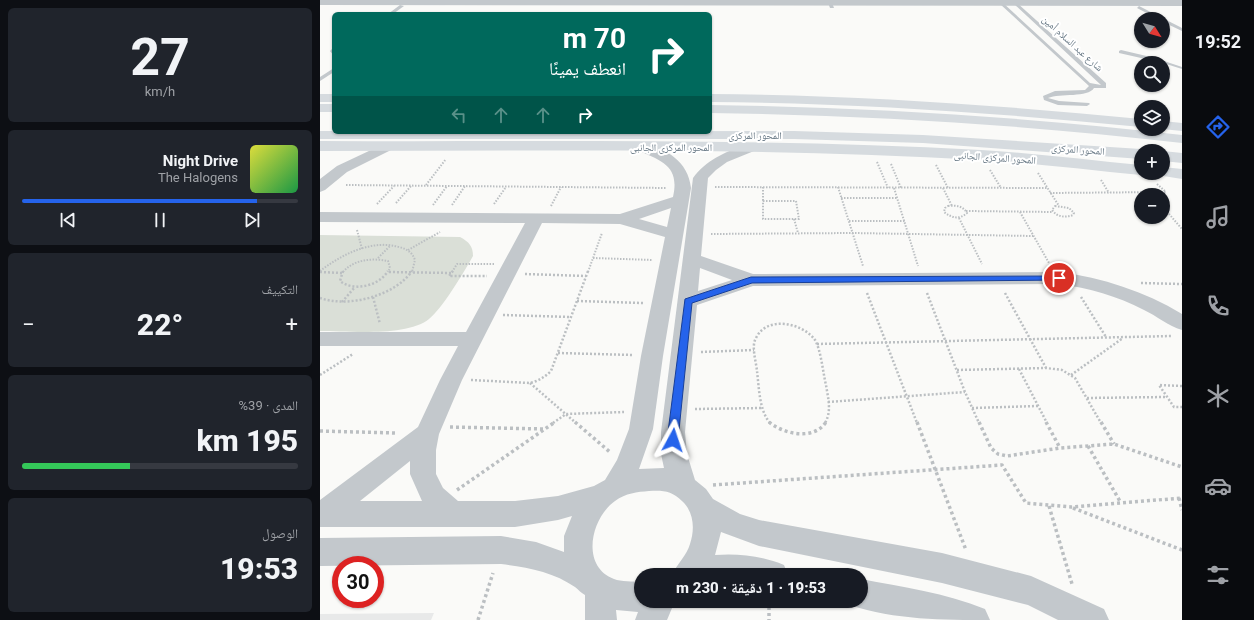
<!DOCTYPE html>
<html lang="ar">
<meta charset="utf-8">
<style>
body{margin:0;font-family:Roboto,"Noto Naskh Arabic",sans-serif;background:#20242c;color:#f1f3f6;direction:rtl;height:100vh;display:flex;flex-direction:column;font-size:15px;white-space:nowrap}
*{box-sizing:border-box;margin:0}
p{font-size:13px;color:#9ea1a6}
.icon{flex:none;width:22px;height:22px;fill:none;stroke:currentColor;stroke-width:2;stroke-linecap:round;stroke-linejoin:round}
.map{position:relative;flex:1;overflow:hidden;direction:ltr}
.drawer{display:flex;flex-direction:column;gap:8px;padding:8px;background:#0d0f14;width:320px}
.drawer>*{flex:none}
.guide{position:absolute;left:12px;top:12px;width:380px;height:122px;border-radius:6px;box-shadow:0 1px 3px #0004;direction:rtl;background:#00695c;color:#fff;overflow:hidden}
.needle{width:26px;rotate:127deg}
.tools{position:absolute;left:814px;top:12px;display:grid;gap:8px}
.tools a{display:grid;place-items:center;width:36px;height:36px;border-radius:50%;background:#171b24;box-shadow:0 1px 3px #0004;font-size:20px}
.speed{position:absolute;left:12px;top:556px;display:flex;gap:8px;font-size:20px;font-weight:700;text-align:center}
.speed>*{display:grid;place-content:center;width:52px;height:52px;border-radius:50%;background:#171b24;box-shadow:0 1px 3px #0004;line-height:1}
.speed .limit{border:6px solid #d22;background:#fff;color:#111}
.pin{position:absolute;display:grid;place-items:center;width:34px;height:34px;color:#fff;margin:-17px;border:2px solid #fff;border-radius:50%;box-shadow:0 1px 4px #0007}
.me{position:absolute;width:44px;margin:-22px;rotate:5deg;stroke-linejoin:round;filter:drop-shadow(0 0 3px #0008)}
.turn{display:flex;align-items:center;gap:14px;height:84px;padding:0 20px;font-size:18px}
.turn .icon{width:52px;height:52px;stroke-width:2.5}
.turn b{display:block;font-size:28px;line-height:34px}
.lanes{display:flex;align-items:center;height:38px;padding:0 20px;background:#0003;justify-content:center;gap:20px;direction:ltr}
.lanes .off{opacity:.35}
.big{font-size:30px;font-weight:800;line-height:1.1}
.drawer .tile{flex:1;display:flex;flex-direction:column;justify-content:center;gap:6px;min-width:0;padding:0 14px;border-radius:6px;background:#20242c}
.drawer .dial{align-items:center;gap:0}
.dial b{font-size:52px;line-height:1}
.song{display:flex;align-items:center;gap:12px}
.cover{width:48px;height:48px;border-radius:6px;background:linear-gradient(135deg,hsl(60 70% 55%),hsl(140 70% 35%))}
.played{height:4px;border-radius:2px;background:linear-gradient(90deg,#2563eb 85%,#363941 85%)}
.keys{display:flex;justify-content:space-around;direction:ltr}
.heat{display:flex;justify-content:space-between;align-items:center;font-size:22px;direction:ltr}
.charge{height:6px;border-radius:3px;background:linear-gradient(90deg,#34c759 39%,#363941 0)}
.trip{position:absolute;left:314px;top:568px;width:234px;height:40px;border-radius:20px;background:#171b24;box-shadow:0 1px 3px #0004;font-weight:800;line-height:40px;text-align:center;direction:rtl}
main{display:flex;flex:1;min-height:0}
.menu{display:flex;flex-direction:column;width:72px;justify-content:space-around;align-items:center;background:#090b0e;color:#9ea1a6}
.menu .icon{width:28px;height:28px}
.menu .selected{color:#2563eb}
.menu b{font-size:18px;color:#f1f3f6}
.map>svg:first-child{display:block}
</style>
<main>
<nav class="menu">
<b>19:52</b>
<svg class="icon selected" aria-label="directions" viewBox="0 0 24 24"><path d="M12 3l9 9-9 9-9-9zM9 14v-3h6M13 9l2 2-2 2"/></svg>
<svg class="icon" aria-label="music" viewBox="0 0 24 24"><path d="M9 18V5l10-2v13"/><circle cx="6" cy="18" r="3"/><circle cx="16" cy="16" r="3"/></svg>
<svg class="icon" aria-label="phone" viewBox="0 0 24 24"><path d="M5 4h4l2 5-3 2q2 4 5 5l2-3 5 2v4C11 20 4 13 5 4z"/></svg>
<svg class="icon" aria-label="climate" viewBox="0 0 24 24"><path d="M12 3v18M4 7l16 10M4 17L20 7"/></svg>
<svg class="icon" aria-label="car" viewBox="0 0 24 24"><path d="M5 17H2v-5l4-1 3-4h7l3 4 3 1v5h-3M9 17h6M6 11h13"/><circle cx="7" cy="17" r="2"/><circle cx="17" cy="17" r="2"/></svg>
<svg class="icon" aria-label="filters" viewBox="0 0 24 24"><path d="M4 7h16M4 17h16"/><circle cx="9" cy="7" r="2"/><circle cx="15" cy="17" r="2"/></svg>
</nav>
<div class="map">
<svg width="862" height="620" viewBox="0 0 862 620">
<rect width="100%" height="100%" fill="#fafaf8"/>
<path fill="#e8e9e9" d="M114 613 111 620H0V614Z"/>
<path fill="#dadfd7" d="M0 235 140 237C149 242 153 246 153 256 144 272 122 309 109 319 87 337 28 331 0 331Z"/>
<g fill="none" stroke-linecap="round" stroke-linejoin="round">
<g stroke="#bbbfc2" stroke-width="2" stroke-dasharray="1.5 1.5" stroke-linecap="butt">
<path d="M557 162 568 188"/>
<path d="M571 164 581 188"/>
<path d="M616 165 628 188"/>
<path d="M670 170 681 188"/>
<path d="M718 173 739 206"/>
<path d="M781 180 789 193"/>
<path d="M837 184 845 191"/>
<path d="M26 185 347 188"/>
<path d="M106 185 126 159"/>
<path d="M395 187 727 188"/>
<path d="M443 187V201"/>
<path d="M518 187 543 266"/>
<path d="M574 188 598 266"/>
<path d="M623 188 632 206"/>
<path d="M730 193 846 192"/>
<path d="M521 198H577"/>
<path d="M443 201H476L479 219H443Z"/>
<path d="M76 203 91 186"/>
<path d="M57 204 74 186"/>
<path d="M174 204 186 187"/>
<path d="M113 205 127 186"/>
<path d="M132 205 145 186"/>
<path d="M231 206 241 187"/>
<path d="M628 206C636 205 643 206 647 213 639 220 632 218 624 212L625 208Z"/>
<path d="M735 206 749 208 754 213 753 215C745 218 737 217 732 210Z"/>
<path d="M843 207 862 229"/>
<path d="M646 211 733 212"/>
<path d="M700 212 729 263"/>
<path d="M639 218 662 264"/>
<path d="M474 219 478 233"/>
<path d="M529 221H585"/>
<path d="M37 230 42 249"/>
<path d="M391 234 533 233 713 236"/>
<path d="M88 250 120 232"/>
<path d="M58 258 70 246"/>
<path d="M273 258 333 260"/>
<path d="M0 271C21 255 51 239 79 247 87 249 92 252 95 260L92 272"/>
<path d="M23 272C34 259 53 258 68 261L70 268 68 272"/>
<path d="M132 272 137 264H174"/>
<path d="M268 272 282 233"/>
</g>
<g stroke="#bbbfc2" stroke-width="2.5" stroke-dasharray="2 2" stroke-linecap="butt">
<path d="M23 271 20 281C34 292 59 286 68 271"/>
<path d="M133 271 129 276H167"/>
<path d="M0 272 22 273"/>
<path d="M69 272 131 273"/>
<path d="M205 274 266 276"/>
<path d="M821 283 862 284"/>
<path d="M547 293 597 423"/>
<path d="M607 293 645 392 659 423"/>
<path d="M685 293 726 368"/>
<path d="M53 297 60 324"/>
<path d="M761 297 786 337"/>
<path d="M0 298C28 308 75 296 92 271"/>
<path d="M257 301 323 303"/>
<path d="M22 302 35 287"/>
<path d="M183 315 251 317"/>
<path d="M497 344 852 336"/>
<path d="M381 352 434 350"/>
<path d="M238 353 313 355"/>
<path d="M699 369 727 423"/>
<path d="M637 370 726 368 742 370 755 378 781 423"/>
<path d="M0 375 33 354"/>
<path d="M751 375 803 338"/>
<path d="M151 380 210 383C218 381 225 377 231 371L268 271"/>
<path d="M210 383 256 423"/>
<path d="M862 386 839 385 854 407H862"/>
<path d="M767 398 846 397"/>
<path d="M508 402 645 392"/>
<path d="M652 408 718 406"/>
<path d="M375 409 443 408"/>
<path d="M233 423 246 414 304 412"/>
<path d="M450 423C439 410 439 387 437 371 436 361 431 346 436 338 447 315 483 323 495 340 501 350 503 373 506 385 508 398 512 411 505 423"/>
</g>
<g stroke="#bbbfc2" stroke-width="3.5" stroke-dasharray="3 3" stroke-linecap="butt">
<path d="M255 422 291 453"/>
<path d="M449 422C463 434 494 441 506 422"/>
<path d="M597 422 646 550"/>
<path d="M659 422 671 448 678 454 687 456 740 448 794 444 862 467"/>
<path d="M726 422 740 448"/>
<path d="M781 422 794 444"/>
<path d="M130 427 223 429"/>
<path d="M0 431 75 433"/>
<path d="M768 446 801 503"/>
<path d="M393 485 682 465 706 503 751 507 862 498"/>
<path d="M137 490 235 422"/>
<path d="M859 498 862 510"/>
<path d="M729 506 752 584"/>
<path d="M753 508 862 550"/>
<path d="M449 601V620"/>
<path d="M158 620 173 573"/>
</g>
<g fill="#c3c8cc" fill-rule="evenodd">
<path d="M507 0H511L514 8H510Z"/>
<path d="M680 2H682L770 83 781 85 693 3 696 2 786 83V88H774C768 98 740 93 728 98L739 101 769 103 770 104 767 106 738 105 724 100 723 96 735 91 765 90 769 86 680 4Z"/>
<path d="M80 5 84 6 73 14H68Z"/>
<path d="M819 6 862 28V31L843 22V19H838L817 8Z"/>
<path d="M14 47V56L10 51Z"/>
<path d="M801 50 835 58 862 67V69L843 63 799 53V51Z"/>
<path d="M14 68V72L0 81V77Z"/>
</g>
<g fill="#c3c8cc" fill-rule="evenodd">
<path d="M0 0H862V6L0 5Z"/>
<path d="M68 142 73 143 75 146 73 149 27 172 5 190 0 192V179L17 166Z"/>
<path d="M322 143C347 149 368 161 371 188L343 356 333 429 319 469 344 468 341 454V432L373 178C386 160 404 153 424 145L429 144 434 145 436 148 434 151 407 162 396 170 388 178 381 256 433 274 739 272C783 278 824 291 862 314V330C848 326 837 316 824 310 797 296 769 288 739 284L433 286 377 305 365 432 367 454 375 480 386 489 393 499 420 514 439 520 622 553 711 576 784 609 789 620H738L708 605 622 583 439 546 401 532 395 555C418 553 442 556 464 565L468 575H352C357 564 367 555 370 544 375 529 374 512 362 501 352 491 343 490 329 491 317 492 306 493 295 501 271 518 260 566 294 579 301 582 313 581 321 582V601H355L347 620H315L318 612 296 610 297 620H265V595C261 593 259 590 255 587 234 572 206 567 181 564L0 566V538L181 536 216 542 244 552V536L252 516 238 520 195 527H0V500L98 427 120 380 138 346H0V332H146L205 223 0 222V212L300 214 353 197C360 166 342 161 317 150L315 147 317 144ZM351 208 347 227 319 219ZM222 223 300 224 345 237 321 356 309 429 297 460 285 480 274 486 238 496 195 501H138L123 488 116 474V450L119 434 142 380ZM380 268 412 280 378 291ZM90 461V474L102 501H40Z"/>
<path d="M541 579C582 587 626 593 665 609L670 620C623 620 575 620 530 605L529 601H541Z"/>
</g>
<g fill="#d6dbdf" fill-rule="evenodd">
<rect x="0" y="94" width="14" height="8"/>
<path d="M390 94C534 95 678 105 821 119V127C678 113 534 103 390 102Z"/>
<path d="M843 121 862 123V131L842 129Z"/>
<path d="M0 141C220 142 441 138 661 150 714 153 768 160 821 165V173H827L821 175C768 170 714 163 661 160 441 147 220 151 0 151Z"/>
<path d="M843 167 862 169V179L837 175 836 173H843Z"/>
</g>
<g fill="#d6dbdf" fill-rule="evenodd">
<rect x="0" y="104" width="14" height="8"/>
<path d="M390 105C548 107 705 117 862 135V143C705 125 548 115 390 113Z"/>
<path d="M0 131H14V132L474 131 603 135 821 149 827 151H821V159L603 143 474 139H0Z"/>
<path d="M843 151 862 153V163L843 161Z"/>
</g>
</g>
<path fill="#2563eb" stroke="#184099" d="M739 276 742 277 743 278 742 280 432 283 372 303 358 440 357 444 353 445 349 444 347 440 365 299 431 277Z"/>
<g text-anchor="middle" stroke-width="4" stroke-linejoin="round" paint-order="stroke">
<g font-size="10" fill="#657683" stroke="#fff">
<text transform="translate(753 43) rotate(42)" y="4">شارع عبد السلام أمين</text>
<text x="435" y="139">المحور المركزى</text>
<text x="351" y="151">المحور المركزى الجانبى</text>
<text transform="translate(758 149) rotate(4)" y="4">المحور المركزى</text>
<text transform="translate(675 157) rotate(4)" y="4">المحور المركزى الجانبى</text>
</g>
</g>
</svg>
<div class="tools">
<a><svg class="needle" viewBox="-14 -14 28 28"><path d="M0-13l5 13h-10z" fill="#e53935"/><path d="M0 13l5-13h-10z" fill="#9ea1a6"/></svg></a>
<a><svg class="icon" aria-label="search" viewBox="0 0 24 24"><circle cx="10" cy="10" r="6"/><path d="M15 15l6 6"/></svg></a>
<a><svg class="icon" aria-label="layers" viewBox="0 0 24 24"><path d="M12 4l9 5-9 5-9-5zM3 14l9 5 9-5"/></svg></a>
<a>+</a>
<a>−</a>
</div>
<div class="speed"><div class="limit">30</div></div>
<div class="pin" style="left:739px;top:278px;background:#d93025"><svg class="icon" aria-label="arrive" viewBox="0 0 24 24"><path d="M6 21V4h12l-3 4 3 4H6"/></svg></div>
<svg class="me" style="left:353px;top:440px" viewBox="-20 -20 40 40"><path d="M0-17L14 15 0 8-14 15z" fill="#2563eb" stroke="#fff" stroke-width="4"/></svg>
<div class="trip">19:53 · 1 دقيقة · 230 m</div>
<div class="guide">
<div class="turn"><svg class="icon" aria-label="right" viewBox="0 0 24 24"><path d="M7 20v-9h11M14 6l5 5-5 5"/></svg><div><b>70 m</b>انعطف يمينًا</div></div>
<div class="lanes"><svg class="icon off" aria-label="left" viewBox="0 0 24 24"><path d="M17 20v-9H6M10 6l-5 5 5 5"/></svg><svg class="icon off" aria-label="ahead" viewBox="0 0 24 24"><path d="M12 20V5M6 11l6-6 6 6"/></svg><svg class="icon off" aria-label="ahead" viewBox="0 0 24 24"><path d="M12 20V5M6 11l6-6 6 6"/></svg><svg class="icon" aria-label="right" viewBox="0 0 24 24"><path d="M7 20v-9h11M14 6l5 5-5 5"/></svg></div>
</div>
</div>
<section class="drawer">
<div class="tile dial"><b>27</b><p>km/h</p></div>
<div class="tile">
<div class="song"><i class="cover"></i><div><b>Night Drive</b><p>The Halogens</p></div></div>
<div class="played"></div>
<div class="keys"><svg class="icon" aria-label="previous" viewBox="0 0 24 24"><path d="M18 5L8 12l10 7zM5 5v14"/></svg><svg class="icon" aria-label="pause" viewBox="0 0 24 24"><path d="M8 5v14M16 5v14"/></svg><svg class="icon" aria-label="next" viewBox="0 0 24 24"><path d="M6 5l10 7-10 7zM19 5v14"/></svg></div>
</div>
<div class="tile"><p>التكييف</p>
<div class="heat"><a>−</a><b class="big">22°</b><a>+</a></div>
</div>
<div class="tile"><p>المدى · 39%</p><b class="big">195 km</b><div class="charge"></div></div>
<div class="tile"><p>الوصول</p><b class="big">19:53</b></div>
</section>
</main>
